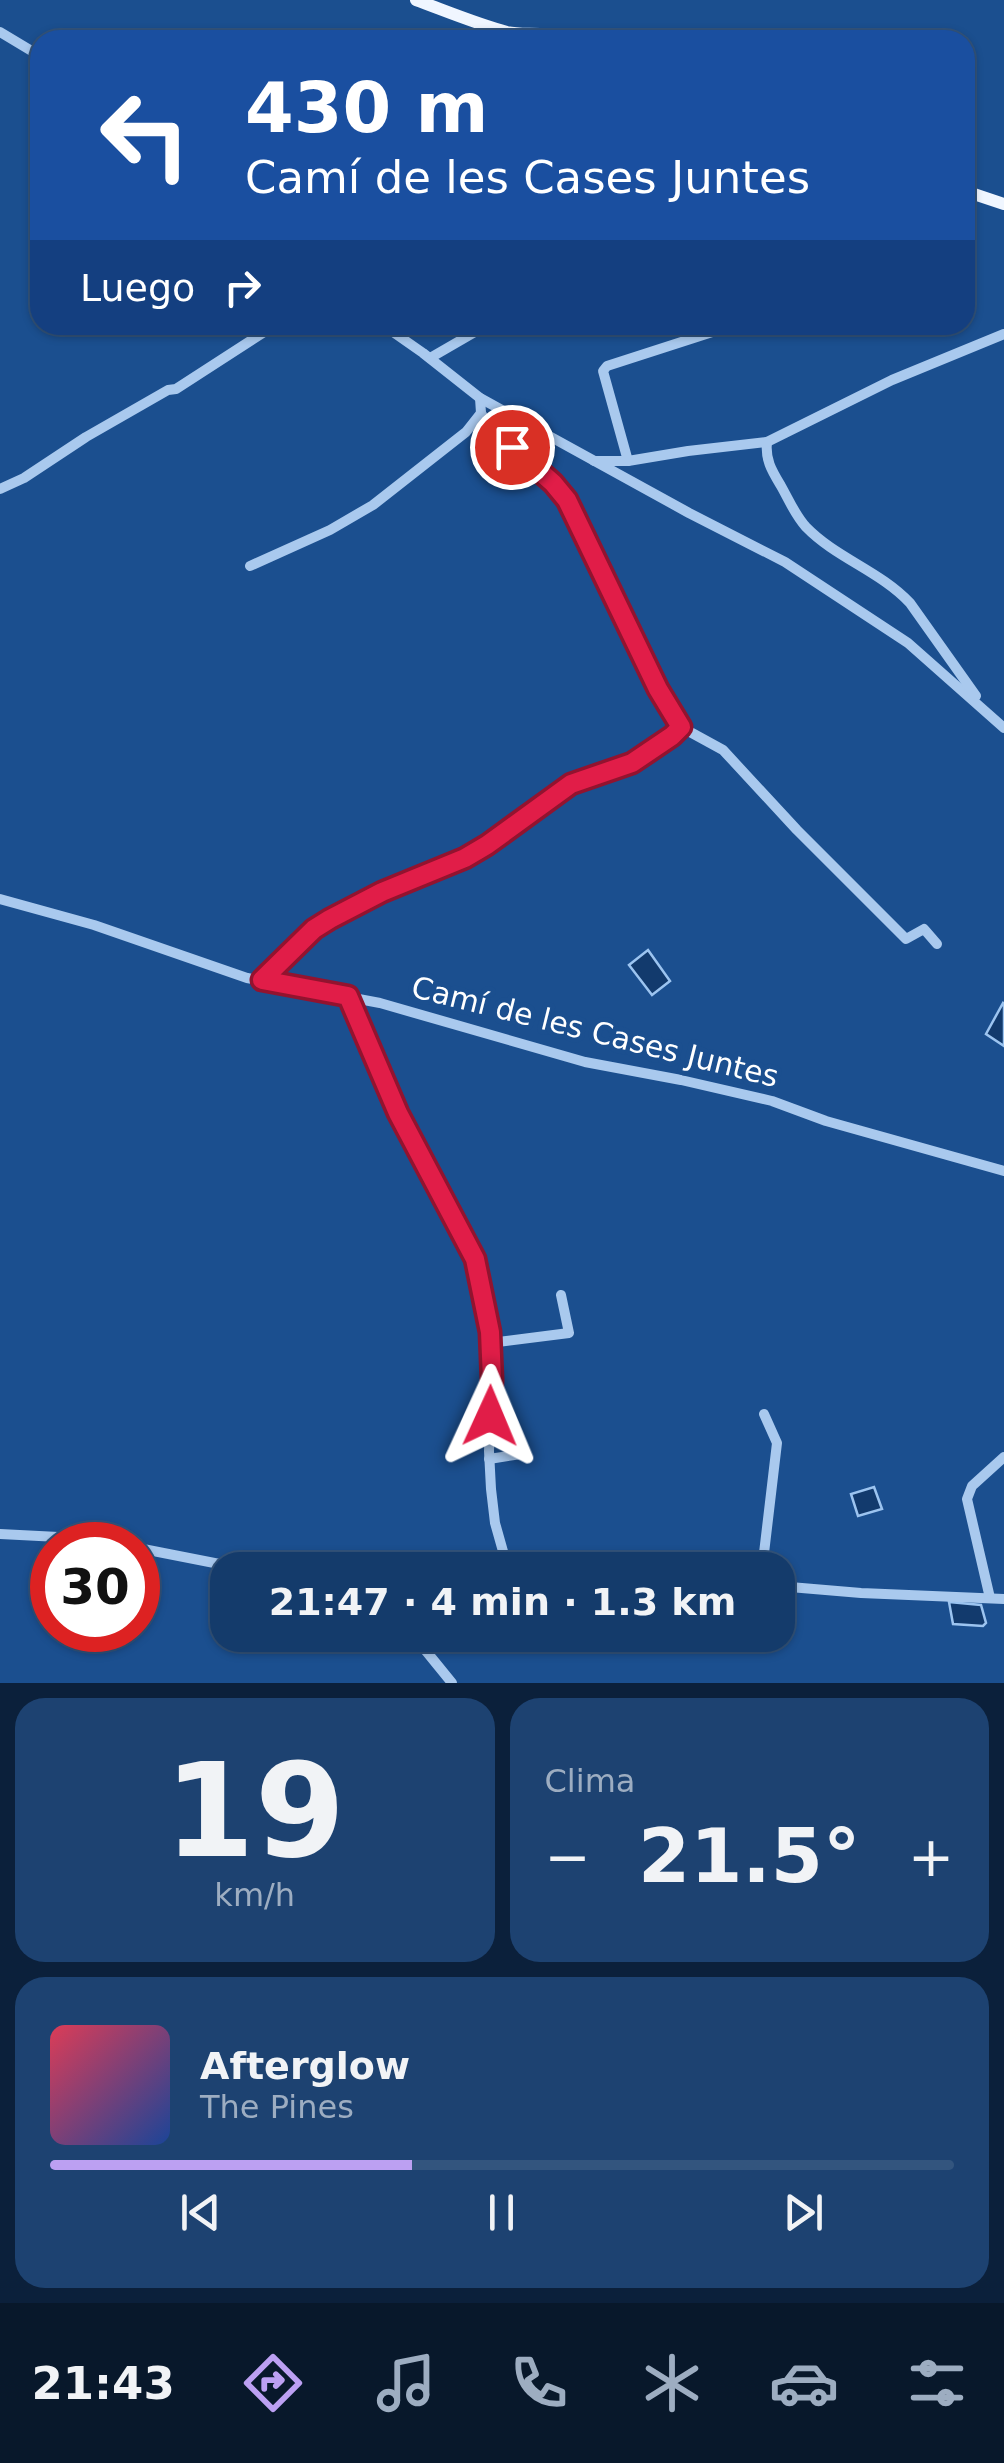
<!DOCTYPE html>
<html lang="es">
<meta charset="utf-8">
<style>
body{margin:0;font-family:"DejaVu Sans",sans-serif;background:#1d4271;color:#f1f3f6;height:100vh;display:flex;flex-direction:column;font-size:38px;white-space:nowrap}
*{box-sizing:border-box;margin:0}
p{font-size:32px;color:#9dadc1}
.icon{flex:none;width:55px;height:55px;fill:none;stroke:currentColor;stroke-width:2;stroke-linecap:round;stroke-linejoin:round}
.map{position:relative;height:1683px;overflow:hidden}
.panel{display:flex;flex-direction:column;gap:15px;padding:15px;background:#0b203b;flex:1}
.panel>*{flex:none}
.guide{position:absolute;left:30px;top:30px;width:945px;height:305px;border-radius:30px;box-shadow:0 2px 8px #0004,0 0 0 2px #33557e;background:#1a4fa0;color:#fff;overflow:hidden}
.speed{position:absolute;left:30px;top:1522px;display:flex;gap:20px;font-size:50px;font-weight:700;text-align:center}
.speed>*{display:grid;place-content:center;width:130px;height:130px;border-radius:50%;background:#143b6b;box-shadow:0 2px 8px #0004,0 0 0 2px #33557e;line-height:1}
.speed .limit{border:15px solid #d22;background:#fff;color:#111}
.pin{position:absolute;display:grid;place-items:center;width:85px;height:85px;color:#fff;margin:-42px;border:5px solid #fff;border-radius:50%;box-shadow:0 2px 10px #0007}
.me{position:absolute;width:110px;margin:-55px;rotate:1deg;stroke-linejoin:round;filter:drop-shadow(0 0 8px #0008)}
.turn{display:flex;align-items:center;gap:35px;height:210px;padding:0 50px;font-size:45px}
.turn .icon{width:130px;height:130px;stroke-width:2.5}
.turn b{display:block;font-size:70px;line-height:85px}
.then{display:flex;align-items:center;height:95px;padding:0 50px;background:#0003;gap:20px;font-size:38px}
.big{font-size:75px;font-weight:600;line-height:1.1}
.panel .card{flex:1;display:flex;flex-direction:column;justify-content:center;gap:15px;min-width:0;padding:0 35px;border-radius:30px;background:#1d4271}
.panel .dial{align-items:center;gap:0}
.dial b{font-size:130px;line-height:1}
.song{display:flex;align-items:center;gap:30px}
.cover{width:120px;height:120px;border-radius:15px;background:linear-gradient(135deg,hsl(350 70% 55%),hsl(220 70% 35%))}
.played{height:10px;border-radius:5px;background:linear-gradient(90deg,#bca0f2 40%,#33557e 40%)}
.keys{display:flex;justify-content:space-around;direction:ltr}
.heat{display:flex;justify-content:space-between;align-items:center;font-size:55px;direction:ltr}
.panel .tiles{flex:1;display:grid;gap:15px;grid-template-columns:1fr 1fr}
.card:last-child{grid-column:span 2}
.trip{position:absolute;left:210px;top:1552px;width:585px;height:100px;border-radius:30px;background:#143b6b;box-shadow:0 2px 8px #0004,0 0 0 2px #33557e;font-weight:600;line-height:100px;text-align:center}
.dock{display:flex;height:160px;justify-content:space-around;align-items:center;background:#08182b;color:#9dadc1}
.dock .icon{width:70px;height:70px}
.dock .active{color:#bca0f2}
.dock b{font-size:45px;color:#f1f3f6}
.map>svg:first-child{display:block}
</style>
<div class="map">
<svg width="1004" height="1683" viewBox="0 0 1004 1683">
<rect width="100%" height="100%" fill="#1b4f8f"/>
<g fill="#123a6d" stroke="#9cc4f0" stroke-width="2.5">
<path d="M648 950 670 981 652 995 629 965Z"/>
<path d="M1003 1003 1004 1004V1046L986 1034Z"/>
<path d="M874 1487 882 1509 858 1516 851 1494Z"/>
<path d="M949 1602 981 1605 986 1623 983 1626 953 1624Z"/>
</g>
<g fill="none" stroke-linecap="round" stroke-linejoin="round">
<g stroke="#a9c9ee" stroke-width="10">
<path d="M0 32 40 56"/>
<path d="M383 325 423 353 480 398 689 513 785 562 908 643 1004 728"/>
<path d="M430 358 487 325"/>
<path d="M480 398 481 413 487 423 553 483 567 501 658 689 681 727 723 750 797 830 906 939 924 929 937 944"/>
<path d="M767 442C765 460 772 471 781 486 789 500 795 515 806 527 836 558 880 571 910 603L976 696"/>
<path d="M594 461H628L688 451 767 442 892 380 1004 334"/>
<path d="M628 461 603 371 607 366 734 325"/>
<path d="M0 489 24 478 86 437 168 390 176 389 275 325"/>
<path d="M250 566 330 530 373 505 466 432 481 413"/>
<path d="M0 899 94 925 247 978 380 1003 585 1062 681 1080 772 1101 826 1121 1004 1171"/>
<path d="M262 980 314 929 330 919 382 892 465 857 487 845 571 784 632 763 672 736 681 727"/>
<path d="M348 996 398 1113 475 1259 489 1332 492 1380 489 1451 491 1489 495 1523 506 1562"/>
<path d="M490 1343 569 1333 561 1295"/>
<path d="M489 1459 521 1454"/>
<path d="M0 1534 78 1538 123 1545"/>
<path d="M138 1548 250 1570 329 1568 372 1563 495 1561 601 1570"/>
<path d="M762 1570 777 1443 764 1414"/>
<path d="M778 1586 861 1593 1004 1599"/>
<path d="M990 1598 967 1499 972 1486 1004 1457"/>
<path d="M413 1635 452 1683"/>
</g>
<g stroke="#f0f6ff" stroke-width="12">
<path d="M416 0C446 11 477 24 507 32 525 36 549 30 561 40"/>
<path d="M965 191 1004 204"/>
</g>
</g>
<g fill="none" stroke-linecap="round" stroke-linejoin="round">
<g stroke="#92132f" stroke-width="25">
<path id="route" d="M490 1416 492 1380 490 1332 475 1259 398 1113 348 996 262 980 314 929 330 919 382 892 465 858 487 845 571 784 632 763 672 736 681 727 658 689 567 500 553 483 512 447"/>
</g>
<use href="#route" stroke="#e11d48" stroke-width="18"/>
</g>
<g text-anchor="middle" stroke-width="10" stroke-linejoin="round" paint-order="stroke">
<g font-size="30" fill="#fff" stroke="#1b4f8f">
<text transform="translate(595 1032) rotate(14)" y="10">Camí de les Cases Juntes</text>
</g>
</g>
</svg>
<div class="speed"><div class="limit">30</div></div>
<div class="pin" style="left:512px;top:447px;background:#d93025"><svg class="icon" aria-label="arrive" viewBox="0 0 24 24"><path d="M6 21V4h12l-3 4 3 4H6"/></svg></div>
<svg class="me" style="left:490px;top:1416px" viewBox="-20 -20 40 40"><path d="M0-17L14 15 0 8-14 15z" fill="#e11d48" stroke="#fff" stroke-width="4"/></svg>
<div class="trip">21:47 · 4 min · 1.3 km</div>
<div class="guide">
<div class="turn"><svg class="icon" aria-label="left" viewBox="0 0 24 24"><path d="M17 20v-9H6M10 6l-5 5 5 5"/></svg><div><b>430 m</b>Camí de les Cases Juntes</div></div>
<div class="then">Luego<svg class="icon" aria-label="right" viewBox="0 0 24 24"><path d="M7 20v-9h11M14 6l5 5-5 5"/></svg></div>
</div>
</div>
<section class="panel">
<div class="tiles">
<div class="card dial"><b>19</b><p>km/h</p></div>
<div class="card"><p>Clima</p>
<div class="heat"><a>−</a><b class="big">21.5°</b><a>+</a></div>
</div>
<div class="card">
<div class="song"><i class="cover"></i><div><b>Afterglow</b><p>The Pines</p></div></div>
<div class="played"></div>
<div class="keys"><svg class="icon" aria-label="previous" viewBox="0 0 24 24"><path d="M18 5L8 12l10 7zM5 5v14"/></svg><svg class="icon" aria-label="pause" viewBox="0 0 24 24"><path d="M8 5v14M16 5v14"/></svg><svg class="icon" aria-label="next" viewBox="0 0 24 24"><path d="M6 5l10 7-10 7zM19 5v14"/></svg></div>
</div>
</div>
</section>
<nav class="dock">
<b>21:43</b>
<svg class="icon active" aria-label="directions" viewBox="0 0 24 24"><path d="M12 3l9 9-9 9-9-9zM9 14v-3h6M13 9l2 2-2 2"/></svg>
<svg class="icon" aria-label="music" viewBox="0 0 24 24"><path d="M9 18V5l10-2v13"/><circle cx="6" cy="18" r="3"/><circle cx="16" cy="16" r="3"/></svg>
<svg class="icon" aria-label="phone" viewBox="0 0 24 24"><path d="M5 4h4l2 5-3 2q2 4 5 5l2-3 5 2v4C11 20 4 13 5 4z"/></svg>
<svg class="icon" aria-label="climate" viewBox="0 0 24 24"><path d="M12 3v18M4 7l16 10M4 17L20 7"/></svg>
<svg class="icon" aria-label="car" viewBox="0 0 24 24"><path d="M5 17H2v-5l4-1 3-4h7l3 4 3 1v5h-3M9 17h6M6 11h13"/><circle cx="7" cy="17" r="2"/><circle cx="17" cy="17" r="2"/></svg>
<svg class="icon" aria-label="filters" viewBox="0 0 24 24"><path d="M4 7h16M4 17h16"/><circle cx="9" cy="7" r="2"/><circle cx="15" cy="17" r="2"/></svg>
</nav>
